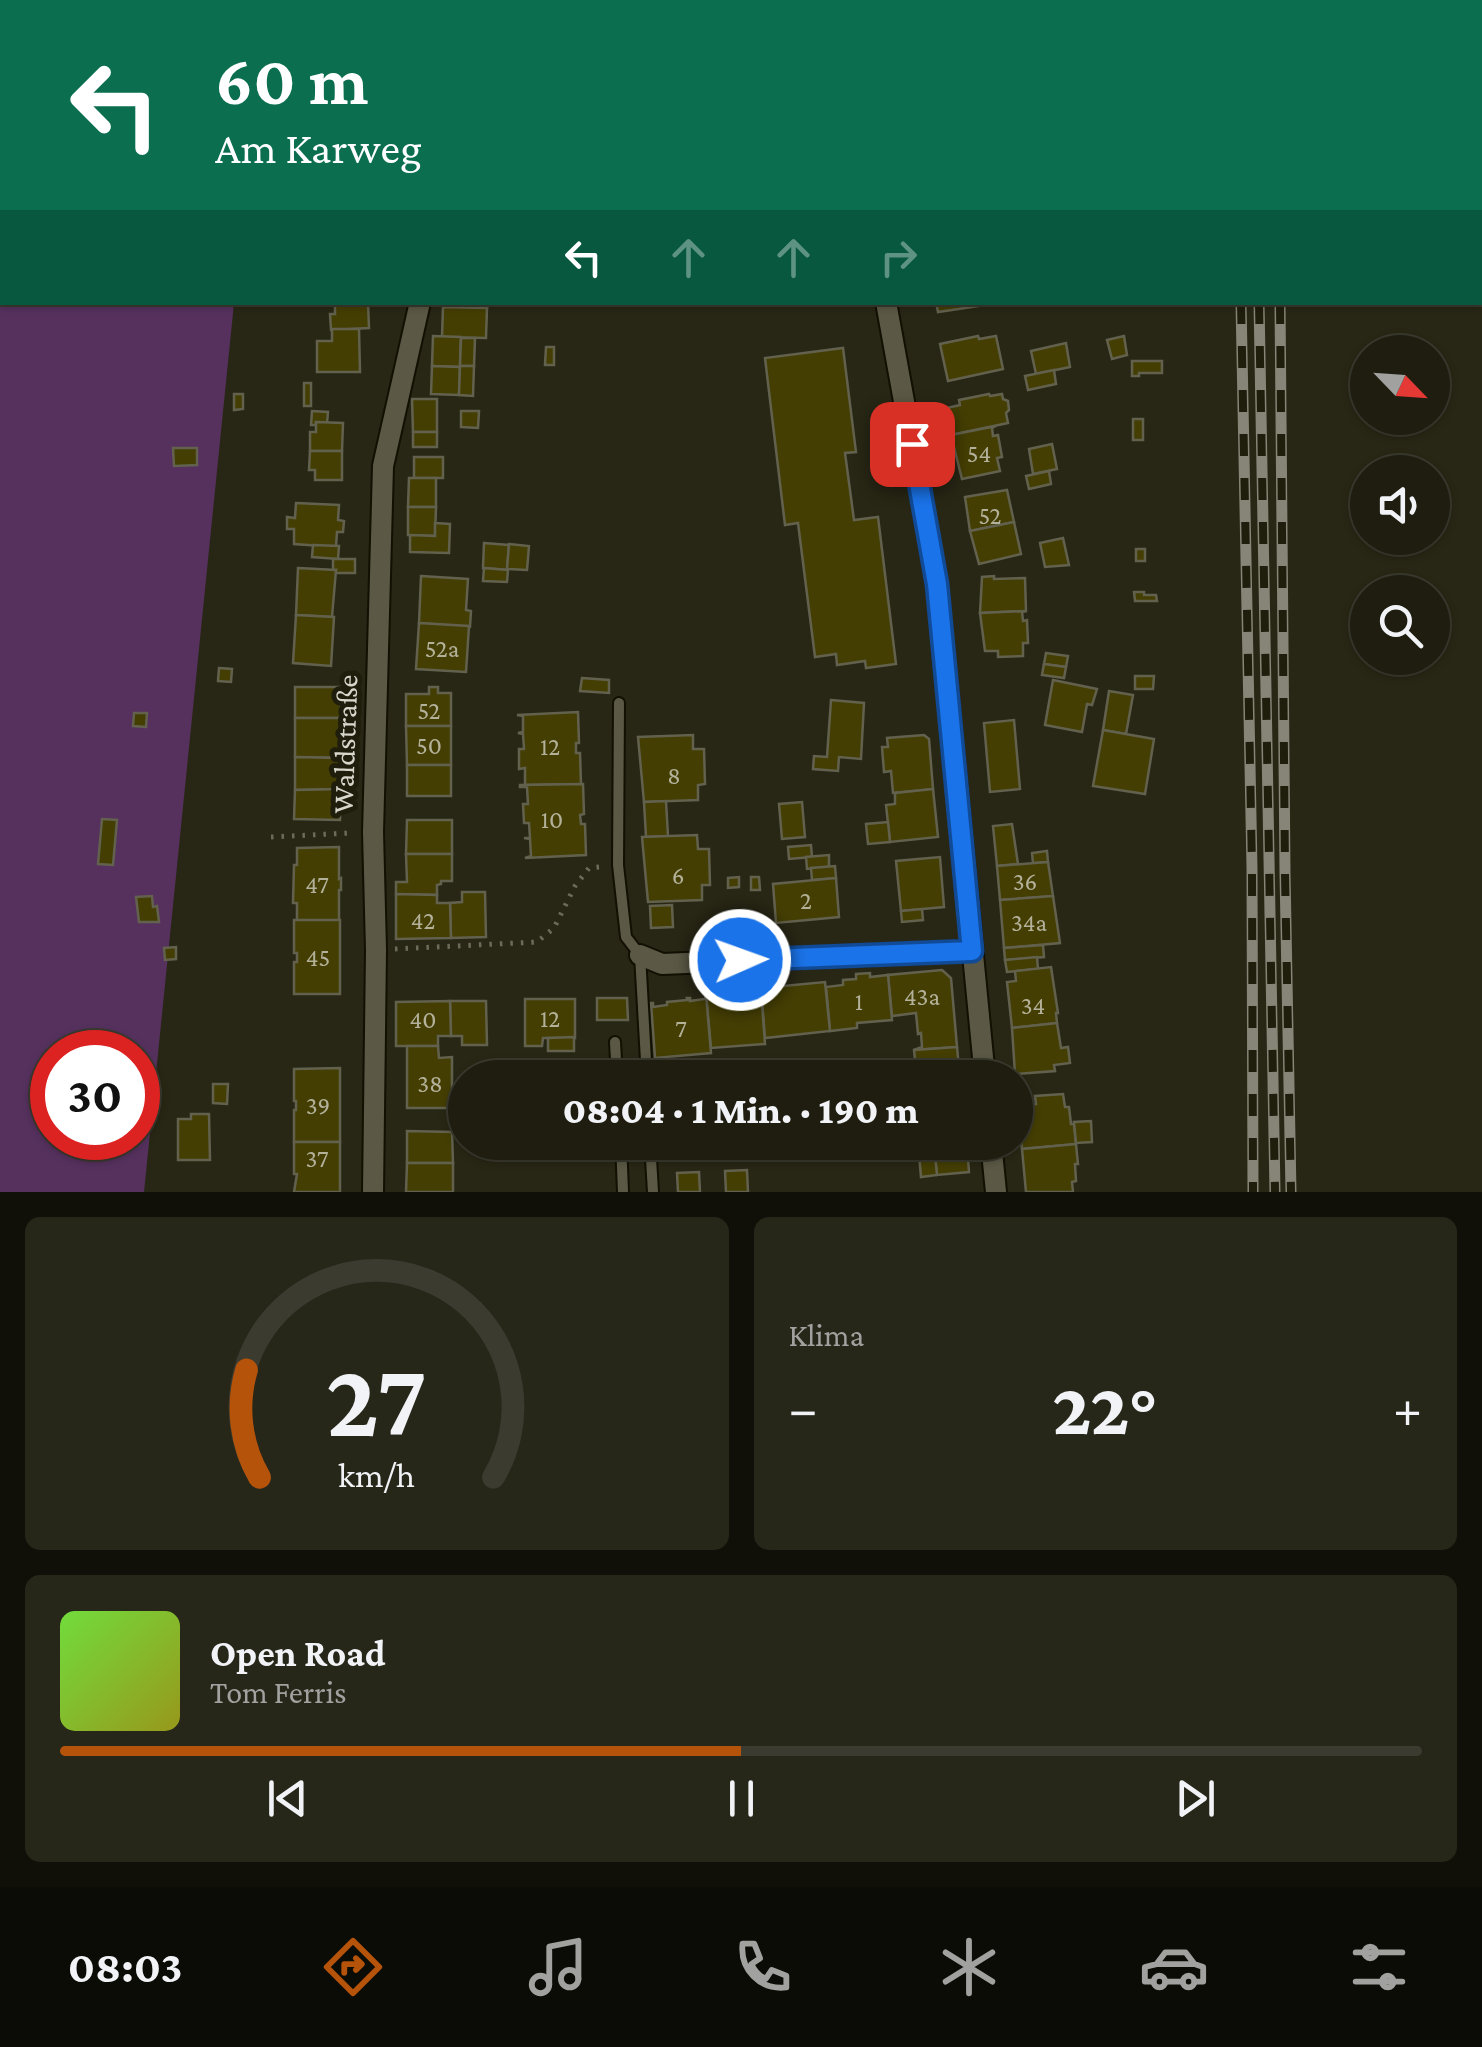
<!DOCTYPE html>
<html lang="de">
<meta charset="utf-8">
<style>
body{margin:0;font-family:"Crimson Pro",serif;background:#262619;color:#f1f3f6;height:100vh;display:flex;flex-direction:column;font-size:38px;white-space:nowrap}
*{box-sizing:border-box;margin:0}
p{font-size:32px;color:#a1a29f}
.icon{flex:none;width:55px;height:55px;fill:none;stroke:currentColor;stroke-width:2;stroke-linecap:round;stroke-linejoin:round}
.map{position:relative;height:1192px;overflow:hidden}
.details{display:flex;flex-direction:column;gap:25px;padding:25px;background:#101009;flex:1}
.details>*{flex:none}
.banner{position:absolute;left:0px;top:0px;width:1482px;height:305px;box-shadow:0 2px 8px #0004,0 0 0 2px #3c3b30;background:#0b6e4f;color:#fff;overflow:hidden}
.needle{width:65px;rotate:115deg}
.fabs{position:absolute;left:1350px;top:335px;display:grid;gap:20px}
.fabs a{display:grid;place-items:center;width:100px;height:100px;border-radius:50%;background:#1e1d10;box-shadow:0 2px 8px #0004,0 0 0 2px #3c3b30;font-size:50px}
.speed{position:absolute;left:30px;top:1030px;display:flex;gap:20px;font-size:50px;font-weight:700;text-align:center}
.speed>*{display:grid;place-content:center;width:130px;height:130px;border-radius:50%;background:#1e1d10;box-shadow:0 2px 8px #0004,0 0 0 2px #3c3b30;line-height:1}
.speed .limit{border:15px solid #d22;background:#fff;color:#111}
.pin{position:absolute;display:grid;place-items:center;width:85px;height:85px;color:#fff;margin:-42px;border-radius:20px;box-shadow:0 5px 15px #0006}
.me{position:absolute;width:110px;margin:-55px;rotate:88deg;stroke-linejoin:round;filter:drop-shadow(0 0 8px #0008)}
.turn{display:flex;align-items:center;gap:35px;height:210px;padding:0 50px;font-size:45px}
.turn .icon{width:130px;height:130px;stroke-width:2.5}
.turn b{display:block;font-size:70px;line-height:85px}
.lanes{display:flex;align-items:center;height:95px;padding:0 50px;background:#0003;justify-content:center;gap:50px;direction:ltr}
.lanes .off{opacity:.35}
.big{font-size:75px;font-weight:800;line-height:1.1}
.details .tile{flex:1;display:flex;flex-direction:column;justify-content:center;gap:15px;min-width:0;padding:0 35px;border-radius:15px;background:#262619}
.details .dial{align-items:center;gap:0}
.dial svg{height:260px;overflow:visible;fill:none;stroke:#3c3b30;stroke-width:7;stroke-linecap:round;text-anchor:middle}
.dial text{fill:#f1f3f6;stroke:none}
.song{display:flex;align-items:center;gap:30px}
.cover{width:120px;height:120px;border-radius:15px;background:linear-gradient(135deg,hsl(100 70% 55%),hsl(60 70% 35%))}
.played{height:10px;border-radius:5px;background:linear-gradient(90deg,#b45309 50%,#3c3b30 50%)}
.keys{display:flex;justify-content:space-around;direction:ltr}
.heat{display:flex;justify-content:space-between;align-items:center;font-size:55px;direction:ltr}
.details .tiles{flex:1;display:grid;gap:25px;grid-template-columns:1fr 1fr}
.tile:last-child{grid-column:span 2}
.trip{position:absolute;left:448px;top:1060px;width:585px;height:100px;border-radius:50px;background:#1e1d10;box-shadow:0 2px 8px #0004,0 0 0 2px #3c3b30;font-weight:800;line-height:100px;text-align:center}
.tabs{display:flex;height:160px;justify-content:space-around;align-items:center;background:#0c0c06;color:#a1a29f}
.tabs .icon{width:70px;height:70px}
.tabs .current{color:#b45309}
.tabs b{font-size:45px;color:#f1f3f6}
.map>svg:first-child{display:block}
</style>
<div class="map">
<svg width="1482" height="1192" viewBox="0 0 1482 1192">
<rect width="100%" height="100%" fill="#282715"/>
<path fill="#56315e" fill-rule="evenodd" d="M0 0H276V2H2V302L234 303 144 1192H0ZM52 1052H138V1138H52Z"/>
<g fill="#443e03" stroke="#62614d" stroke-width="2.5">
<rect x="399" y="0" width="51" height="2"/>
<path d="M732 0H787L788 2H732Z"/>
<path d="M335 302H368L369 328 331 330 330 314H335Z"/>
<path d="M462 302H487V308L462 307Z"/>
<path d="M936 302H979V306L938 312Z"/>
<path d="M443 307 487 308 486 338 442 337Z"/>
<path d="M332 329H359L360 372H317V341H332Z"/>
<path d="M433 336 461 337 460 367 432 366Z"/>
<path d="M978 336 979 339 996 336 1003 369 948 381 940 344Z"/>
<path d="M1124 336 1127 355 1112 359 1107 340Z"/>
<path d="M461 338H475L474 366H460Z"/>
<path d="M1066 343 1070 367 1036 374 1031 351Z"/>
<path d="M546 347H554V365H545Z"/>
<path d="M843 348 856 452 845 453 854 520 878 517 896 664 866 668 865 661 837 665 836 654 815 657 798 523 785 525 765 358Z"/>
<path d="M1132 361H1162V373H1139V376H1132Z"/>
<path d="M432 366 460 367 459 395 431 394Z"/>
<path d="M460 366H474L473 396 459 395Z"/>
<path d="M1054 370 1056 384 1028 390 1025 376Z"/>
<rect x="304" y="383" width="7" height="23"/>
<path d="M234 394H243V409L234 410Z"/>
<path d="M989 394 990 396 1002 394 1003 399 1008 401 1009 410 1006 413 1008 423 951 435 947 408 960 405 959 400Z"/>
<path d="M412 399H437V432H413Z"/>
<path d="M312 411 328 412 327 423 316 422V425H311Z"/>
<path d="M461 411H479L478 428 461 427Z"/>
<rect x="1133" y="419" width="10" height="21"/>
<path d="M316 422 343 423 342 451H310V432H316Z"/>
<path d="M996 426 992 428 993 436 998 435 1002 457 997 458 1000 471 962 479 951 435Z"/>
<rect x="413" y="432" width="24" height="15"/>
<path d="M1052 444 1057 469 1033 474 1029 449Z"/>
<path d="M173 448H197V465L174 466Z"/>
<path d="M310 451H342V480H315V470H309Z"/>
<rect x="414" y="457" width="29" height="21"/>
<path d="M1049 471 1051 484 1029 489 1026 476Z"/>
<path d="M409 478H436V507H408Z"/>
<path d="M1007 490 1014 522 970 531 965 497Z"/>
<path d="M296 503 339 505 338 520 344 521 343 532H337L336 547 294 544V529H287V517L295 518Z"/>
<path d="M408 507H436L435 536 408 535Z"/>
<path d="M1014 522 1021 554 979 564 970 531Z"/>
<path d="M435 523 450 524 449 553 410 552V535L435 536Z"/>
<path d="M1063 538 1069 565 1045 567 1040 543Z"/>
<path d="M484 543 509 545 507 570 483 568Z"/>
<path d="M509 544 529 546 527 570 507 569Z"/>
<path d="M313 545 339 546 338 559 312 557Z"/>
<rect x="1136" y="549" width="9" height="12"/>
<path d="M333 559H355V573H335L336 570H333Z"/>
<path d="M298 568 336 570 332 617 296 615Z"/>
<path d="M484 568 508 570 507 582 483 581Z"/>
<path d="M421 576 468 579 466 610 471 611 470 627 419 623Z"/>
<path d="M994 576V579L1025 578 1026 611 980 613 982 577Z"/>
<path d="M1134 592H1144V595H1156L1157 601H1135Z"/>
<path d="M1026 611 1022 612 1023 621 1027 620 1028 643H1023V656L998 657V651H985L980 613Z"/>
<path d="M296 615 334 617 331 666 293 663Z"/>
<path d="M419 623 469 626 466 672 416 669Z"/>
<path d="M1046 653 1068 656 1066 667 1044 664Z"/>
<path d="M1044 664 1066 667 1064 678 1042 675Z"/>
<path d="M219 668 232 669 231 682 218 681Z"/>
<path d="M1135 676H1154L1153 689H1135Z"/>
<path d="M582 678 609 680V693L580 691Z"/>
<path d="M1053 680 1097 689 1092 705 1087 704 1082 732 1045 725Z"/>
<path d="M295 687H340L341 718H295Z"/>
<path d="M429 687H438V693H451V726H406V694H429Z"/>
<path d="M1109 691 1133 695 1126 734 1103 730Z"/>
<path d="M831 700 864 703 861 759 839 757 838 771 813 769 814 756 827 757Z"/>
<path d="M578 712 579 743H576V753H580L581 784 525 785V768L519 769V749H524L523 734 518 733 523 732V716L517 715Z"/>
<path d="M134 713H147L146 727 133 726Z"/>
<path d="M295 718H341L340 758 295 757Z"/>
<path d="M1014 720 1020 789 990 792 984 723Z"/>
<path d="M406 726H451V765H407Z"/>
<path d="M1103 730 1154 739 1145 794 1093 786Z"/>
<path d="M693 735V749H704L705 784 698 785V800L644 802 638 737Z"/>
<path d="M924 735 929 739 933 789 893 793 891 771 884 772 882 747H888L887 738Z"/>
<path d="M295 757 340 758 341 789 295 790Z"/>
<rect x="407" y="765" width="44" height="31"/>
<path d="M583 784 584 814 580 815 581 824H585L586 855 525 858 531 856 530 839 524 838H530L529 823H524L523 804H528L527 787H520V785Z"/>
<path d="M341 789 340 820 294 819 295 790Z"/>
<path d="M933 789 938 837 890 842 886 805 895 804V793Z"/>
<path d="M666 801 668 836 646 837 644 802Z"/>
<path d="M802 802 805 837 782 839 779 804Z"/>
<path d="M102 819 117 820 113 865 98 864Z"/>
<path d="M407 820H452V854H406Z"/>
<path d="M888 822 890 842 868 844 866 824Z"/>
<path d="M1012 824 1018 864 997 866 993 826Z"/>
<path d="M697 835 698 849H709L710 885H702V900L648 902 642 837Z"/>
<path d="M811 845 812 857 789 859 788 847Z"/>
<path d="M339 847V879L341 878V890H339V921H297V903H293L294 865H297V848Z"/>
<path d="M1047 851 1048 862 1033 863 1032 853Z"/>
<path d="M406 854H452V881H441V884L437 885V895L396 894V882H407Z"/>
<path d="M829 855V867L807 869 806 857Z"/>
<path d="M940 857 944 907 901 911 896 861Z"/>
<path d="M1048 862 1053 896 1000 900 997 866Z"/>
<path d="M835 866 836 878 812 880 811 868Z"/>
<path d="M739 877V887L728 888V878Z"/>
<path d="M751 877H759L760 890H751Z"/>
<path d="M836 878 839 917 776 923 773 884Z"/>
<path d="M462 892H485L486 937 451 938 450 903 462 902Z"/>
<path d="M396 894 437 895V903H450L451 938 396 939Z"/>
<path d="M152 896 153 907 157 906 159 922H139L136 897Z"/>
<path d="M1053 896 1060 943 1004 948 1000 900Z"/>
<path d="M672 905 673 927 651 928 650 906Z"/>
<path d="M922 909 923 920 902 922 901 911Z"/>
<path d="M294 920H340V994H294V962H297V953H294Z"/>
<path d="M1043 945 1044 957 1005 960 1004 948Z"/>
<path d="M176 947V959L165 960 164 948Z"/>
<path d="M1037 957 1038 969 1007 972 1005 960Z"/>
<path d="M1051 967 1058 1013H1056L1057 1023 1012 1028 1007 982 1016 981 1015 971Z"/>
<path d="M942 970 951 978 957 1047 914 1050 922 1047 921 1033 918 1034 916 1013 892 1016 888 975Z"/>
<path d="M870 973V977L888 975 892 1020 857 1023V1028L830 1031 826 987 843 985V980L856 979V974Z"/>
<path d="M825 982 830 1031 765 1038 761 988Z"/>
<path d="M742 989 744 992 761 990 765 1044 711 1048 706 994 708 997 723 996V993Z"/>
<path d="M706 994 711 1053 655 1058 651 1003H653V1007L667 1005V1002L688 1000 687 998H690V1001L705 999Z"/>
<path d="M597 998H627L628 1020H597Z"/>
<path d="M525 999H575V1038H543L542 1046H525Z"/>
<path d="M450 1001H486L487 1045H462V1036H451Z"/>
<path d="M450 1001 451 1036H438V1046H396V1002Z"/>
<path d="M1057 1023 1061 1048 1068 1047 1070 1063 1054 1065 1055 1071 1015 1074 1012 1028Z"/>
<path d="M574 1037V1051H548V1038Z"/>
<path d="M407 1046H438L439 1058 452 1057V1108H407Z"/>
<path d="M957 1047 960 1078H907L906 1061 915 1060 914 1050Z"/>
<path d="M340 1068V1142H294V1110H296V1101H294V1069Z"/>
<path d="M213 1084H228L227 1104 213 1103Z"/>
<path d="M1063 1094 1065 1107H1069L1071 1124H1074L1076 1144 1022 1149 1018 1105 1036 1104 1035 1096Z"/>
<path d="M191 1114H209L210 1160H178V1119H191Z"/>
<path d="M1091 1121 1092 1142 1076 1143 1074 1122Z"/>
<path d="M407 1131 452 1132 453 1163H407Z"/>
<path d="M294 1142H340V1192H294L297 1174H294Z"/>
<path d="M551 1142H598L599 1148 551 1149Z"/>
<path d="M675 1142H697L698 1154 676 1155Z"/>
<path d="M724 1142H746V1151L724 1153Z"/>
<path d="M934 1142H966L967 1145 934 1148Z"/>
<path d="M934 1142 935 1155 923 1156 922 1143Z"/>
<path d="M1076 1144 1078 1164H1075L1076 1181 1072 1182 1073 1192H1026L1022 1149Z"/>
<path d="M967 1145 969 1172 937 1175 934 1148Z"/>
<path d="M919 1154 935 1155 937 1175 921 1177Z"/>
<path d="M407 1163H453V1192H406Z"/>
<path d="M747 1170 748 1192H726L725 1171Z"/>
<path d="M699 1172 700 1192H678L677 1173Z"/>
</g>
<g fill="none" stroke-linecap="round" stroke-linejoin="round">
<g stroke="#111002" stroke-width="14">
<g id="service">
<path d="M1037 0 1040 2"/>
<path d="M619 703 618 865 626 937 640 955 647 1078"/>
<path d="M615 1042 617 1078"/>
<path d="M621 1142 623 1192"/>
<path d="M650 1142 653 1192"/>
</g>
</g>
<g stroke="#111002" stroke-width="24">
<g id="minor">
<path d="M835 0V2"/>
<path d="M495 2 496 0"/>
<path d="M886 302 937 584 985 1078"/>
<path d="M640 955 662 964 972 951"/>
<path d="M991 1142 996 1192"/>
<path d="M373 1192 376 950 373 832 383 466 420 302"/>
</g>
</g>
<g stroke="#6c6b5b" stroke-width="5" stroke-dasharray="2.5 8" stroke-linecap="butt">
<path d="M271 837 350 833"/>
<path d="M395 949 537 942 554 928 575 886 589 868 600 867"/>
</g>
<use href="#service" stroke="#5b5945" stroke-width="10"/>
<use href="#minor" stroke="#5b5945" stroke-width="20"/>
<g stroke="#868577" stroke-width="11">
<g id="rail">
<path d="M1229 0V2"/>
<path d="M1247 0V2"/>
<path d="M1270 0V2"/>
<path d="M1241 302 1252 868 1253 1192"/>
<path d="M1259 302 1275 1192"/>
<path d="M1280 302 1285 873 1291 1192"/>
</g>
</g>
<use href="#rail" stroke="#1f1d0c" stroke-width="8" stroke-dasharray="22" stroke-linecap="butt"/>
</g>
<g fill="none" stroke-linecap="round" stroke-linejoin="round">
<g stroke="#114b97" stroke-width="25">
<path id="route" d="M740 960 972 951 937 584 912 444"/>
</g>
<use href="#route" stroke="#1a73e8" stroke-width="18"/>
</g>
<g text-anchor="middle" stroke-width="10" stroke-linejoin="round" paint-order="stroke">
<g font-size="25" fill="#b3b19a">
<text x="979" y="462">54</text>
<text x="990" y="524">52</text>
<text x="442" y="657">52a</text>
<text x="429" y="719">52</text>
<text x="429" y="754">50</text>
<text x="550" y="755">12</text>
<text x="674" y="784">8</text>
<text x="552" y="828">10</text>
<text x="678" y="884">6</text>
<text x="1025" y="890">36</text>
<text x="317" y="893">47</text>
<text x="806" y="909">2</text>
<text x="423" y="929">42</text>
<text x="1029" y="931">34a</text>
<text x="318" y="966">45</text>
<text x="922" y="1005">43a</text>
<text x="859" y="1010">1</text>
<text x="1033" y="1014">34</text>
<text x="550" y="1027">12</text>
<text x="423" y="1028">40</text>
<text x="681" y="1037">7</text>
<text x="430" y="1092">38</text>
<text x="318" y="1114">39</text>
<text x="317" y="1167">37</text>
</g>
<g font-size="30" fill="#d8d7cc" stroke="#1f1d0c">
<text transform="translate(345 744) rotate(-88)" y="10">Waldstraße</text>
</g>
</g>
</svg>
<div class="fabs">
<a><svg class="needle" viewBox="-14 -14 28 28"><path d="M0-13l5 13h-10z" fill="#e53935"/><path d="M0 13l5-13h-10z" fill="#a1a29f"/></svg></a>
<a><svg class="icon" aria-label="sound" viewBox="0 0 24 24"><path d="M4 9h4l5-4v14l-5-4H4zM17 9q2 3 0 6"/></svg></a>
<a><svg class="icon" aria-label="search" viewBox="0 0 24 24"><circle cx="10" cy="10" r="6"/><path d="M15 15l6 6"/></svg></a>
</div>
<div class="speed"><div class="limit">30</div></div>
<div class="pin" style="left:912px;top:444px;background:#d93025"><svg class="icon" aria-label="arrive" viewBox="0 0 24 24"><path d="M6 21V4h12l-3 4 3 4H6"/></svg></div>
<svg class="me" style="left:740px;top:960px" viewBox="-20 -20 40 40"><circle r="17" fill="#1a73e8" stroke="#fff" stroke-width="3"/><path d="M0-11L8 9 0 5-8 9z" fill="#fff"/></svg>
<div class="trip">08:04 · 1 Min. · 190 m</div>
<div class="banner">
<div class="turn"><svg class="icon" aria-label="left" viewBox="0 0 24 24"><path d="M17 20v-9H6M10 6l-5 5 5 5"/></svg><div><b>60 m</b>Am Karweg</div></div>
<div class="lanes"><svg class="icon" aria-label="left" viewBox="0 0 24 24"><path d="M17 20v-9H6M10 6l-5 5 5 5"/></svg><svg class="icon off" aria-label="ahead" viewBox="0 0 24 24"><path d="M12 20V5M6 11l6-6 6 6"/></svg><svg class="icon off" aria-label="ahead" viewBox="0 0 24 24"><path d="M12 20V5M6 11l6-6 6 6"/></svg><svg class="icon off" aria-label="right" viewBox="0 0 24 24"><path d="M7 20v-9h11M14 6l5 5-5 5"/></svg></div>
</div>
</div>
<section class="details">
<div class="tiles">
<div class="tile dial"><svg viewBox="0 0 100 80">
<path d="M14 69A42 42 0 1 1 86 69"/>
<path d="M14 69A42 42 0 0 1 10 36" stroke="#b45309"/>
<text x="50" y="56" font-size="32" font-weight="700">27</text>
<text x="50" y="72" font-size="11">km/h</text>
</svg></div>
<div class="tile"><p>Klima</p>
<div class="heat"><a>−</a><b class="big">22°</b><a>+</a></div>
</div>
<div class="tile">
<div class="song"><i class="cover"></i><div><b>Open Road</b><p>Tom Ferris</p></div></div>
<div class="played"></div>
<div class="keys"><svg class="icon" aria-label="previous" viewBox="0 0 24 24"><path d="M18 5L8 12l10 7zM5 5v14"/></svg><svg class="icon" aria-label="pause" viewBox="0 0 24 24"><path d="M8 5v14M16 5v14"/></svg><svg class="icon" aria-label="next" viewBox="0 0 24 24"><path d="M6 5l10 7-10 7zM19 5v14"/></svg></div>
</div>
</div>
</section>
<nav class="tabs">
<b>08:03</b>
<svg class="icon current" aria-label="directions" viewBox="0 0 24 24"><path d="M12 3l9 9-9 9-9-9zM9 14v-3h6M13 9l2 2-2 2"/></svg>
<svg class="icon" aria-label="music" viewBox="0 0 24 24"><path d="M9 18V5l10-2v13"/><circle cx="6" cy="18" r="3"/><circle cx="16" cy="16" r="3"/></svg>
<svg class="icon" aria-label="phone" viewBox="0 0 24 24"><path d="M5 4h4l2 5-3 2q2 4 5 5l2-3 5 2v4C11 20 4 13 5 4z"/></svg>
<svg class="icon" aria-label="climate" viewBox="0 0 24 24"><path d="M12 3v18M4 7l16 10M4 17L20 7"/></svg>
<svg class="icon" aria-label="car" viewBox="0 0 24 24"><path d="M5 17H2v-5l4-1 3-4h7l3 4 3 1v5h-3M9 17h6M6 11h13"/><circle cx="7" cy="17" r="2"/><circle cx="17" cy="17" r="2"/></svg>
<svg class="icon" aria-label="filters" viewBox="0 0 24 24"><path d="M4 7h16M4 17h16"/><circle cx="9" cy="7" r="2"/><circle cx="15" cy="17" r="2"/></svg>
</nav>
